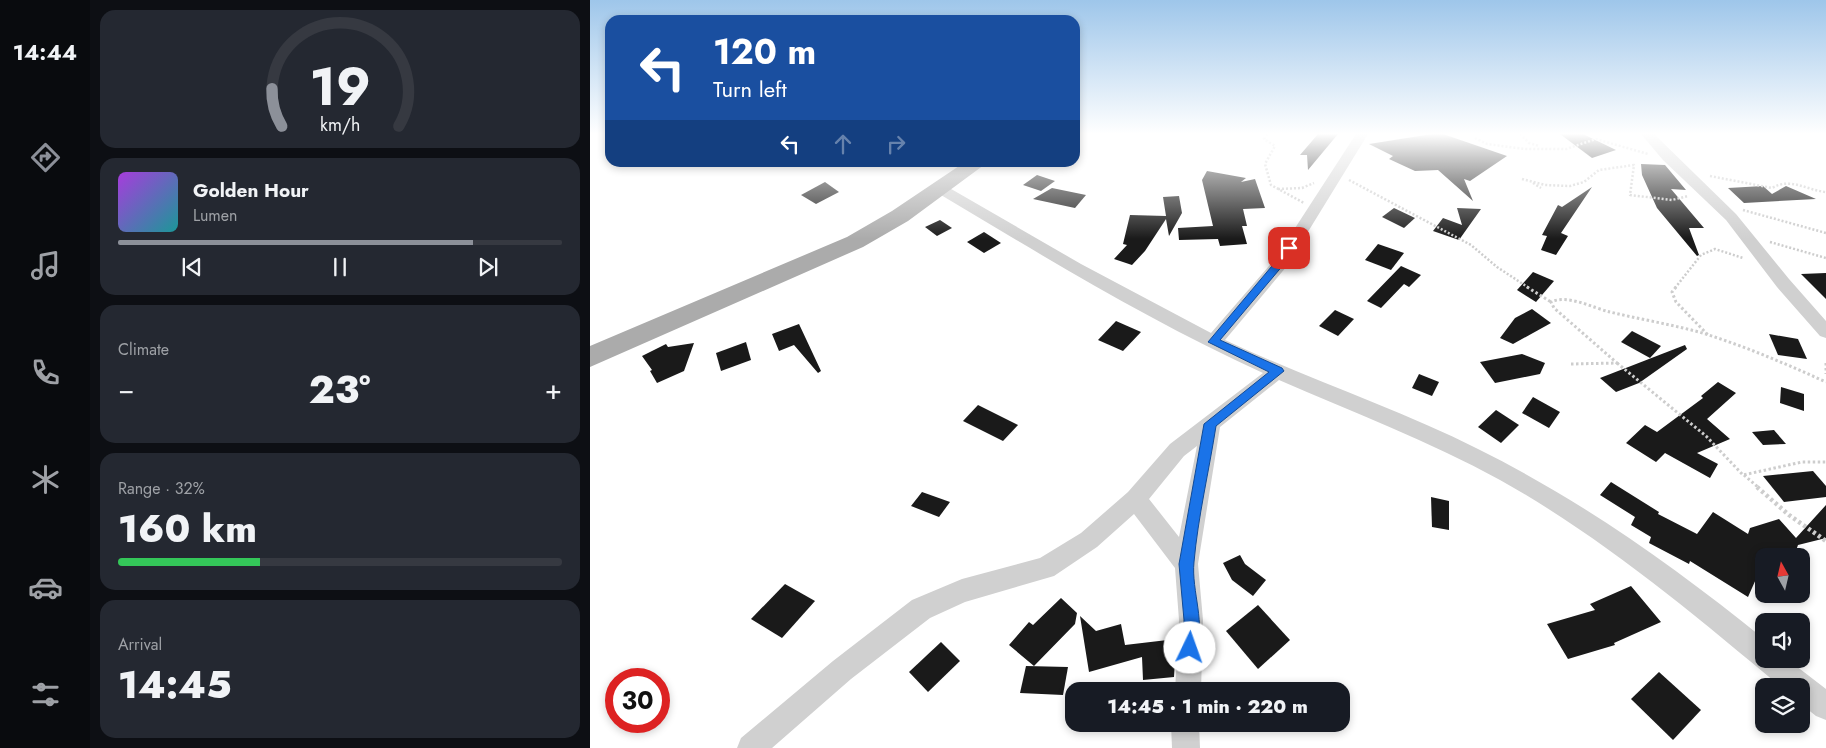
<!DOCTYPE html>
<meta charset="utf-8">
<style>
body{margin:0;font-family:Jost,sans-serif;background:#242831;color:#f1f3f6;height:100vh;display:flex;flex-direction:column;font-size:19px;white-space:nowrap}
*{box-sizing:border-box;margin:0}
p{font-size:16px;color:#9ea1a6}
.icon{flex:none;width:28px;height:28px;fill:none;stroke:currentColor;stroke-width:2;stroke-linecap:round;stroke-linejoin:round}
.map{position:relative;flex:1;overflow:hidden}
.details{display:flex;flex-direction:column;gap:10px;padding:10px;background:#0d0f14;width:500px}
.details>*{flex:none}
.hud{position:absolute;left:15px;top:15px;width:475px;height:152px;border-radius:15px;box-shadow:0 2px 8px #0003;background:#1a4fa0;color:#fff;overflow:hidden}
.needle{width:32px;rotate:352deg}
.controls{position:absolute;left:1165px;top:548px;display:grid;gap:10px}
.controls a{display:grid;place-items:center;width:55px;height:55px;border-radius:10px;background:#171b24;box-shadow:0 2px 8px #0003;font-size:25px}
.speed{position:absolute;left:15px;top:668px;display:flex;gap:10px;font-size:25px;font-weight:700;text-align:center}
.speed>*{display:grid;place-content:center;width:65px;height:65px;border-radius:50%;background:#171b24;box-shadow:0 2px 8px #0003;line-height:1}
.speed .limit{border:8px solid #d22;background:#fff;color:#111}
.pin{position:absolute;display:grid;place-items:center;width:42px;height:42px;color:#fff;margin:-21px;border-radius:10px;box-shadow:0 2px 8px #0006}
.me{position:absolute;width:55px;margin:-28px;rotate:3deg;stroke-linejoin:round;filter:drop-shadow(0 0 4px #0008)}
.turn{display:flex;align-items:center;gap:18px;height:105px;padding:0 25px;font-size:22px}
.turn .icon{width:65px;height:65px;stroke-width:2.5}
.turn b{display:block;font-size:35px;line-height:42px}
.lanes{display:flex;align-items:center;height:48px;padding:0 25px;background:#0003;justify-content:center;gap:25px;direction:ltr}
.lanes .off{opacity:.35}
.big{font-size:38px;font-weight:800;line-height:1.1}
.details .card{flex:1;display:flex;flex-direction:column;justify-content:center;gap:8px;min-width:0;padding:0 18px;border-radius:15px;background:#242831}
.details .dial{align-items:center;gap:0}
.dial svg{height:130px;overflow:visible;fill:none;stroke:#363941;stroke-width:7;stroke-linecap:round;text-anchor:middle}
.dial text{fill:#f1f3f6;stroke:none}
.song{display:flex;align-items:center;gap:15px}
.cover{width:60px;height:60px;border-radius:8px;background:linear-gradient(135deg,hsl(280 70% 55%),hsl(180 70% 35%))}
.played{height:5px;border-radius:2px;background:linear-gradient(90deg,#8c9099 80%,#363941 80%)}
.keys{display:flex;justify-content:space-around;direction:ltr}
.heat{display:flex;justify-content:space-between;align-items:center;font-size:28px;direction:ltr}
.charge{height:8px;border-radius:4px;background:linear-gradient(90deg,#34c759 32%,#363941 0)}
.trip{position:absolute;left:475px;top:682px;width:285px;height:50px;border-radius:15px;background:#171b24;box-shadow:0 2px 8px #0003;font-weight:800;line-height:50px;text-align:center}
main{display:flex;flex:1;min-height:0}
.tab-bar{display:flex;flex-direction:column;width:90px;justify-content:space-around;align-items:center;background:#090b0e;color:#9ea1a6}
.tab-bar .icon{width:35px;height:35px}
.tab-bar .selected{color:#8c9099}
.tab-bar b{font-size:22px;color:#f1f3f6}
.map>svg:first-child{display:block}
</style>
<main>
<nav class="tab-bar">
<b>14:44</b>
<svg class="icon selected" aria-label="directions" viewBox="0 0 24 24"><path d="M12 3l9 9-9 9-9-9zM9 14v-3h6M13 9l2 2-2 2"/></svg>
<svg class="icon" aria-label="music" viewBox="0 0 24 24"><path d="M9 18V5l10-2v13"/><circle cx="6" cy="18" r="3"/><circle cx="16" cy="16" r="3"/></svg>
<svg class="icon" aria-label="phone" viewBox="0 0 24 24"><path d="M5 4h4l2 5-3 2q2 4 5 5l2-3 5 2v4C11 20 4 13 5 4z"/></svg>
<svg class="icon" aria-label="climate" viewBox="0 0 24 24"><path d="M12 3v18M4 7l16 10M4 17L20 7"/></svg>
<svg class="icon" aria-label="car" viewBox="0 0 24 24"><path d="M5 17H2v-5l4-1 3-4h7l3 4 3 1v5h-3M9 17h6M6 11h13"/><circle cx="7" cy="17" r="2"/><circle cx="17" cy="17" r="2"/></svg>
<svg class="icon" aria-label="filters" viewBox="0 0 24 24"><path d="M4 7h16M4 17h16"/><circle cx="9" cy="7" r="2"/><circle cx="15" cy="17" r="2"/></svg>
</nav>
<section class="details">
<div class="card dial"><svg viewBox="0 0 100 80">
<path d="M14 69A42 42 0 1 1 86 69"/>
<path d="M14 69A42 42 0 0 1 8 46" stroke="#8c9099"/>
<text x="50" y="56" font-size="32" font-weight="700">19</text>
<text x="50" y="72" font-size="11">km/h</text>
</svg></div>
<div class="card">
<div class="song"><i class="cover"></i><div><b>Golden Hour</b><p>Lumen</p></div></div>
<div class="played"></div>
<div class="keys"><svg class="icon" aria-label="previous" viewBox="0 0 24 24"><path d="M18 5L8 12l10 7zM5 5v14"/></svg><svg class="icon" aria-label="pause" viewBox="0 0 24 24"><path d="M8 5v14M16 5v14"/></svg><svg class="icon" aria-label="next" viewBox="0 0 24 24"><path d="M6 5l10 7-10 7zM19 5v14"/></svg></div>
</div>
<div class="card"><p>Climate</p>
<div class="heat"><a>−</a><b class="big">23°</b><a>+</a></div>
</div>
<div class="card"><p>Range · 32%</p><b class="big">160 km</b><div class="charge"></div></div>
<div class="card"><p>Arrival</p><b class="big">14:45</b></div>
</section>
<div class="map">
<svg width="1236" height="748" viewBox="0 0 1236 748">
<rect width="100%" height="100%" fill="#fff"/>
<g fill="#1a1a1a">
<path d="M728 134H748L718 170 717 155H710Z"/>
<path d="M842 134H853L917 156 880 181 874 179 883 201 848 170 825 171 799 159 803 156 779 144Z"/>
<path d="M970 134H993L1026 150 1002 158Z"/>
<path d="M1051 164 1075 165 1096 190 1081 189 1114 228H1099L1109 255 1107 256 1067 208 1052 175Z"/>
<path d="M617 171 656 178 651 182 665 179 675 208 653 209 657 226H652L657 244 630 246 628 239 589 240 588 228 623 226 612 180Z"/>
<path d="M447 175 465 181 451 191 433 185Z"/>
<path d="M235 182 249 192 226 204 211 195Z"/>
<path d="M1173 186 1182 194 1196 186 1226 199 1154 203 1138 188Z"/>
<path d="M1002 187 971 233 978 236 966 255 951 250 957 236 952 235 968 205 972 207Z"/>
<path d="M462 188 496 195 485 208 443 199Z"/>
<path d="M589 196 592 213 579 236 576 219 555 251 542 265 524 259 537 245 533 244 540 215 576 216 573 197Z"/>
<path d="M804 208 825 218 814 228 792 217Z"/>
<path d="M867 208 891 209 869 240 843 231 853 218 872 225Z"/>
<path d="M350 220 362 228 347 236 335 227Z"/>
<path d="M394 232 411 243 394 253 377 242Z"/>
<path d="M788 244 814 253 801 270 775 260Z"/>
<path d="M811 266 831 275 819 287 814 284 791 308 777 301Z"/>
<path d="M943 272 964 281 946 302 927 290Z"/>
<path d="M1236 273V299L1211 274Z"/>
<path d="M942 309 961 323 923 344 910 338 925 318Z"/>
<path d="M745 310 764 319 748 336 729 326Z"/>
<path d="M526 321 551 332 533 351 508 340Z"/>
<path d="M209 324 231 371 228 373 204 345 189 351 182 334Z"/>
<path d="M1042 331 1071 346 1060 358 1031 342Z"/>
<path d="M1179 334 1208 339 1217 359 1188 355Z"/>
<path d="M156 342 161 360 131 371 126 353Z"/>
<path d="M104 343 94 371 67 383 60 371 62 370 52 356 76 344 78 347Z"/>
<path d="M1095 345 1097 349 1049 383 1026 392 1010 378Z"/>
<path d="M932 354 955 363 950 374 905 383 890 362Z"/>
<path d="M829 374 849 382 842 396 822 388Z"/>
<path d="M1128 382 1146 393 1117 419 1140 439 1107 453 1128 464 1120 478 1075 453 1066 462 1036 443 1055 425 1067 432 1113 398 1111 396Z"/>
<path d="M1191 387 1214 394V411L1190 403Z"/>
<path d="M943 397 970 412 959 428 932 413Z"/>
<path d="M388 405 428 425 413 441 373 421Z"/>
<path d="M906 410 929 425 911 443 888 427Z"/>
<path d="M1184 430 1196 444 1173 445 1162 432Z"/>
<path d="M1223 471 1236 486V497L1194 502 1173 476Z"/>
<path d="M1021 482 1069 512 1068 514 1107 534 1123 512 1158 534 1160 528 1189 519 1206 538 1236 505V538L1208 545 1204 556H1174V561L1158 597 1100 561 1099 564 1059 543 1061 537 1041 525 1045 517 1010 495Z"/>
<path d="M332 492 360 502 349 517 321 506Z"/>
<path d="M841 497 859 501V530L842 527Z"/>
<path d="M650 555 655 564 676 580 663 596 642 580 633 563Z"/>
<path d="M195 584 225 601 192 638 161 619Z"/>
<path d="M1041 586 1071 622 1024 643 1025 645 978 659 957 624 1005 610 1000 604Z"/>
<path d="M471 598 487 613 485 624 444 666 419 645 439 622 443 625Z"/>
<path d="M668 605 700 640 668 669 636 631Z"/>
<path d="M490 616 506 631 531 624 535 645 586 639 584 677 553 680 552 657 499 672Z"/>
<path d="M351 642 370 661 338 692 319 672Z"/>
<path d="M436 666 478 667 473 695 430 693Z"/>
<path d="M1069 672 1111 710 1083 740 1041 699Z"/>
</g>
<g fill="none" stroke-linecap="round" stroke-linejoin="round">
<g stroke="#cdcdcd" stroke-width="2.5" stroke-dasharray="2 2" stroke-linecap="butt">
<path d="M677 134 674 139 685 146 675 164 681 185 714 203"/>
<path d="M930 134 939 143 949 146"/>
<path d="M885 138 897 144 935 149H976L1006 139 1058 154"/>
<path d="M1120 176 1182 188C1201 177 1216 190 1236 192"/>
<path d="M932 179 955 185 980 186 994 182 1009 170 1044 165 1040 195 1082 200 1098 196"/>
<path d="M759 180 881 245 907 267 939 288"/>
<path d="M943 183 951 188"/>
<path d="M688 189 712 188 724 183"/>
<path d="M1153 210 1236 233"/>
<path d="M1180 242 1236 258"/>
<path d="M1085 288 1111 255 1125 249 1153 258"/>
</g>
<g stroke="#cdcdcd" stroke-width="3" stroke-dasharray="2.5 2.5" stroke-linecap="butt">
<path d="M937 287 961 302"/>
<path d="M1086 287 1082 292 1086 302 1118 335"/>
<path d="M1027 363 1116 436 1153 475 1212 462H1236"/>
<path d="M1236 363V374"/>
<path d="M981 364 1027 363 964 308 961 302C978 294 1003 308 1020 312 1049 319 1079 324 1109 332 1152 345 1194 363 1236 382"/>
<path d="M1154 475 1169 488"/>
</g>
<path stroke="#cdcdcd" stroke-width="4.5" stroke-dasharray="3 3" stroke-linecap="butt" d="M1167 487 1199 515 1236 541"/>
<g fill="#d0d0d0" fill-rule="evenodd">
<path d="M766 134H778L697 266 635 340C718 379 806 408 888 449 991 500 1085 567 1174 639V659H1197L1236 689V720L1226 716 1211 704V686H1190C1101 612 1012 537 910 480 839 441 763 412 689 380L630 427 608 564 613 620 611 691H585L589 620 585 568 544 514 507 547 464 576 375 602 340 618 261 679 182 748H147L151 738 243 661 322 600 372 579 450 558 491 533 538 492 580 444 673 373C559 321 453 256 346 192L344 189 346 186H356L491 264 621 333 685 259ZM607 446 589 537 559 499 594 456Z"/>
<path d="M1051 134H1064L1146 214 1199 279 1236 321V338L1230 336 1187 287 1136 220 1073 160Z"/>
<path d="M581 724H609L610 748H582Z"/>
</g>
<path fill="#ababab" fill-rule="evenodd" d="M375 162H398L318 221 273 247 0 367V346L257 237 302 211Z"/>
</g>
<linearGradient id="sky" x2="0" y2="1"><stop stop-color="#9ec6ea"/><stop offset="0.56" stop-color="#fff"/><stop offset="1" stop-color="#fff" stop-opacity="0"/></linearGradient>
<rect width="1236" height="239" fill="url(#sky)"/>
<path fill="#1a73e8" stroke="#114b97" d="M699 245 704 248 694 264 630 340 692 368 694 371 626 426C619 471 608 517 604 562 601 591 617 625 605 653L600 655 594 653 592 648 594 620 589 564 614 424 679 372 618 342 687 260 696 246Z"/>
</svg>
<div class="controls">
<a><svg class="needle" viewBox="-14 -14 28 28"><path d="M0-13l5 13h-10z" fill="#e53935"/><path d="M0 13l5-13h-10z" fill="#9ea1a6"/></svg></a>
<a><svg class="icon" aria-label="sound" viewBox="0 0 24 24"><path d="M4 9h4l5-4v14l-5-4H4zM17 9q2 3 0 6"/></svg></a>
<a><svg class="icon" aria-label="layers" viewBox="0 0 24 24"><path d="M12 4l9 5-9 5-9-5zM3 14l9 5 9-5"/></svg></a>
</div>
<div class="speed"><div class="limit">30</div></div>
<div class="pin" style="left:699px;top:248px;background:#d93025"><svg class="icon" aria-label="arrive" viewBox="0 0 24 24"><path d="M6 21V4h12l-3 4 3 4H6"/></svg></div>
<svg class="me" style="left:600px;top:648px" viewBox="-20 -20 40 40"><circle r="19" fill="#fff"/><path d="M0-13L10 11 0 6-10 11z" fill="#1a73e8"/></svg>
<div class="trip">14:45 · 1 min · 220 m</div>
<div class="hud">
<div class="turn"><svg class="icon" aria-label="left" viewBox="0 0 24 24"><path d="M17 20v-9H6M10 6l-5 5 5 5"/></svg><div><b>120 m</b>Turn left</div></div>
<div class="lanes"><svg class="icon" aria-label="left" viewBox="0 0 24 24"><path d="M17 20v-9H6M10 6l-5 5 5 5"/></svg><svg class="icon off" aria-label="ahead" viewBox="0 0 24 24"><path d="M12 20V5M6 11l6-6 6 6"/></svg><svg class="icon off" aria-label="right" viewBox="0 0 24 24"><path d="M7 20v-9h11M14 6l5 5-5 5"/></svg></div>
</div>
</div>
</main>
